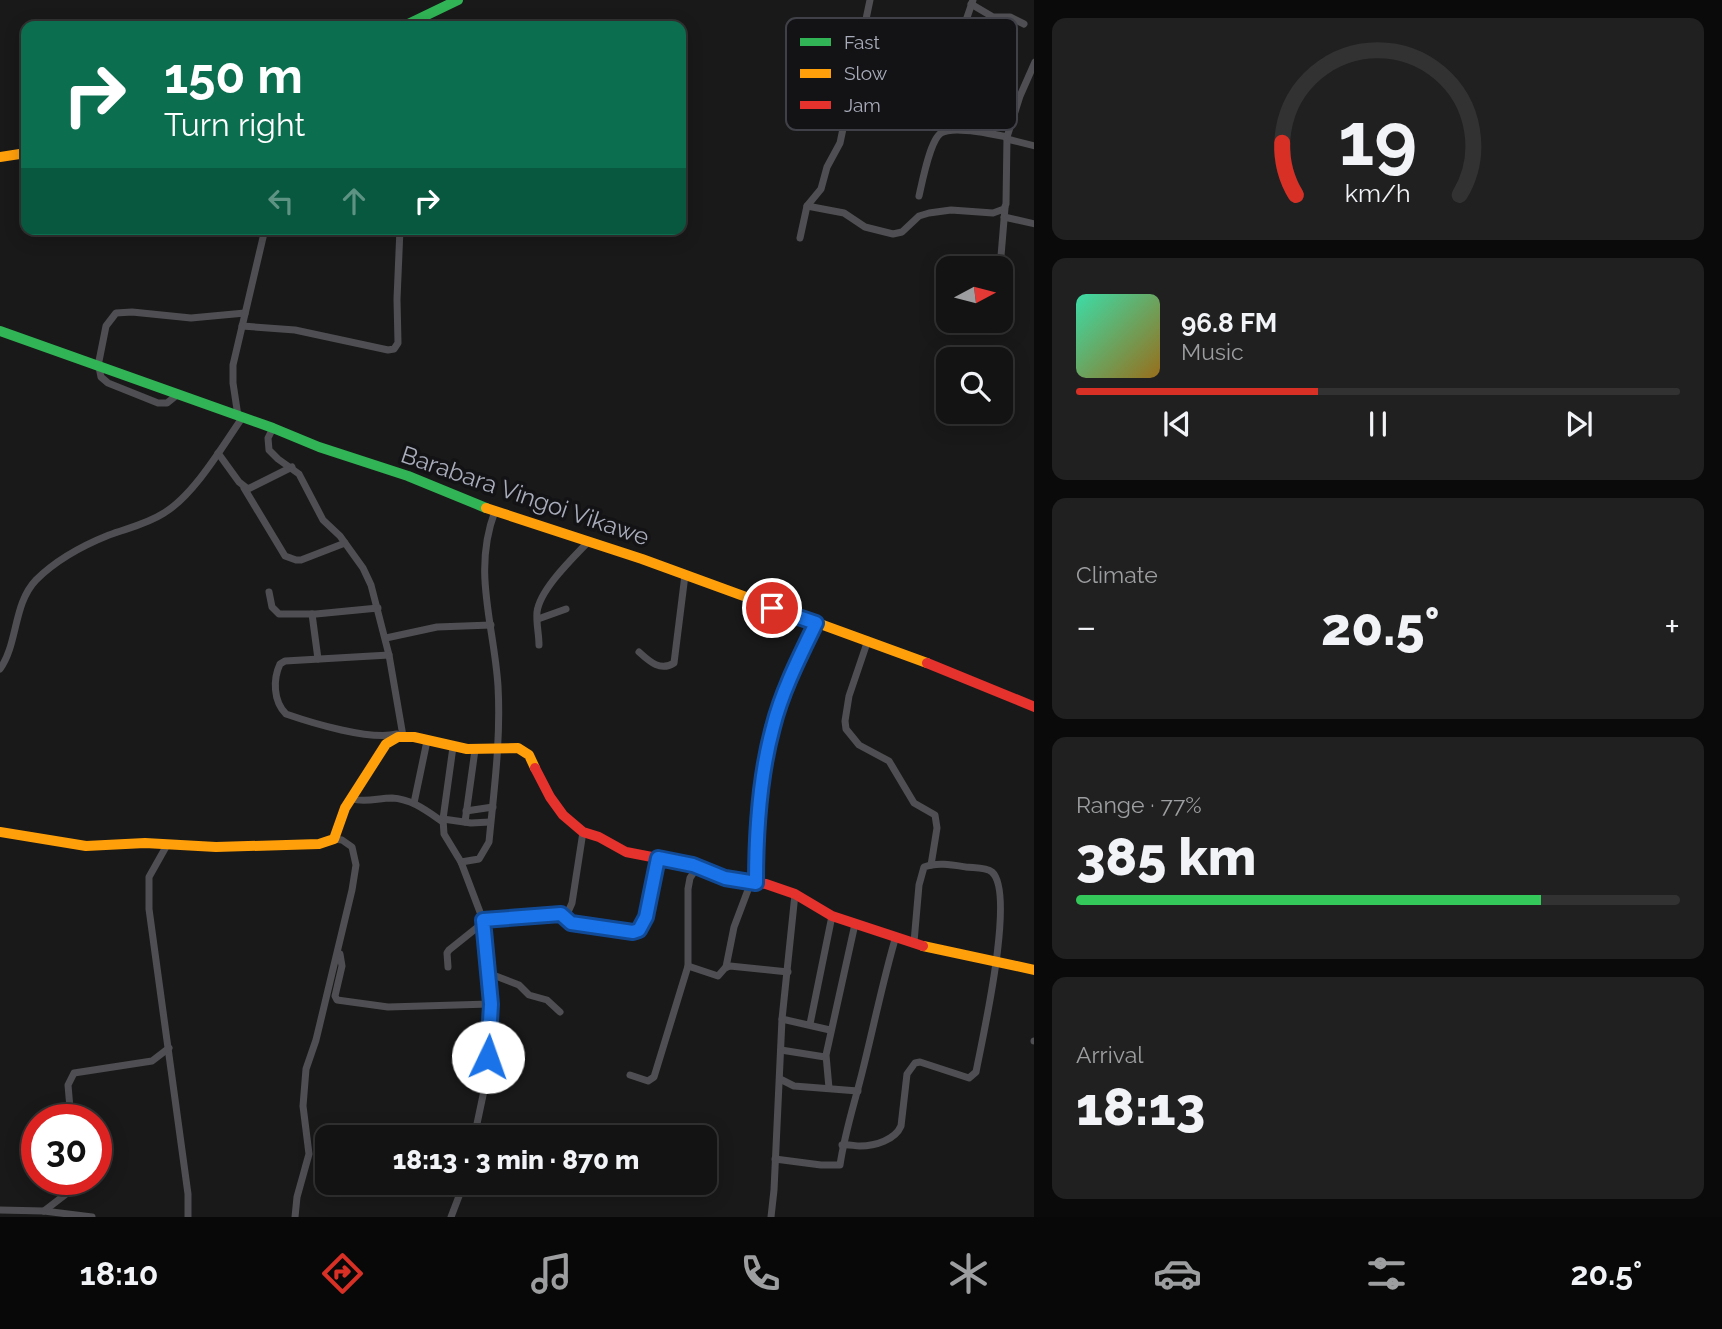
<!DOCTYPE html>
<meta charset="utf-8">
<style>
body{margin:0;font-family:Raleway,sans-serif;background:#202021;color:#f1f3f6;height:100vh;display:flex;flex-direction:column;font-size:26px;white-space:nowrap}
*{box-sizing:border-box;margin:0}
p{font-size:23px;color:#9d9ea0}
.icon{flex:none;width:38px;height:38px;fill:none;stroke:currentColor;stroke-width:2;stroke-linecap:round;stroke-linejoin:round}
.map{position:relative;flex:1;overflow:hidden}
.side{display:flex;flex-direction:column;gap:18px;padding:18px;background:#0a0a0a;width:688px}
.side>*{flex:none}
.guide{position:absolute;left:21px;top:21px;width:665px;height:214px;border-radius:14px;box-shadow:0 4px 18px #0003,0 0 0 2px #323233;background:#0b6e4f;color:#fff;overflow:hidden}
.needle{width:46px;rotate:83deg}
.fabs{position:absolute;left:936px;top:256px;display:grid;gap:14px}
.fabs a{display:grid;place-items:center;width:77px;height:77px;border-radius:14px;background:#131313;box-shadow:0 4px 18px #0003,0 0 0 2px #323233;font-size:35px}
.speed{position:absolute;left:21px;top:1104px;display:flex;gap:14px;font-size:35px;font-weight:700;text-align:center}
.speed>*{display:grid;place-content:center;width:91px;height:91px;border-radius:50%;background:#131313;box-shadow:0 4px 18px #0003,0 0 0 2px #323233;line-height:1}
.speed .limit{border:10px solid #d22;background:#fff;color:#111}
.pin{position:absolute;display:grid;place-items:center;width:60px;height:60px;color:#fff;margin:-30px;border:4px solid #fff;border-radius:50%;box-shadow:0 2px 7px #0007}
.me{position:absolute;width:77px;margin:-38px;rotate:3deg;stroke-linejoin:round;filter:drop-shadow(0 0 5px #0008)}
.turn{display:flex;align-items:center;gap:24px;height:147px;padding:0 28px;font-size:32px}
.turn .icon{width:91px;height:91px;stroke-width:2.5}
.turn b{display:block;font-size:49px;line-height:60px}
.lanes{display:flex;align-items:center;height:66px;padding:0 28px;background:#0003;justify-content:center;gap:35px;direction:ltr}
.lanes .off{opacity:.35}
.big{font-size:52px;font-weight:800;line-height:1.1}
.side .card{flex:1;display:flex;flex-direction:column;justify-content:center;gap:10px;min-width:0;padding:0 24px;border-radius:14px;background:#202021}
.side .dial{align-items:center;gap:0}
.dial svg{height:182px;overflow:visible;fill:none;stroke:#323233;stroke-width:7;stroke-linecap:round;text-anchor:middle}
.dial text{fill:#f1f3f6;stroke:none}
.song{display:flex;align-items:center;gap:21px}
.cover{width:84px;height:84px;border-radius:10px;background:linear-gradient(135deg,hsl(160 70% 55%),hsl(40 70% 35%))}
.played{height:7px;border-radius:4px;background:linear-gradient(90deg,#d93025 40%,#323233 40%)}
.keys{display:flex;justify-content:space-around;direction:ltr}
.heat{display:flex;justify-content:space-between;align-items:center;font-size:38px;direction:ltr}
.charge{height:10px;border-radius:5px;background:linear-gradient(90deg,#34c759 77%,#323233 0)}
.trip{position:absolute;left:315px;top:1125px;width:402px;height:70px;border-radius:14px;background:#131313;box-shadow:0 4px 18px #0003,0 0 0 2px #323233;font-weight:800;line-height:70px;text-align:center}
.tabs{display:flex;height:112px;justify-content:space-around;align-items:center;background:#080808;color:#9d9ea0}
.tabs .icon{width:49px;height:49px}
.tabs .on{color:#d93025}
.tabs b{font-size:32px;color:#f1f3f6}
main{display:flex;flex:1;min-height:0}
.map>svg:first-child{display:block}
</style>
<main>
<div class="map">
<svg width="1035" height="1217" viewBox="0 0 1035 1217">
<rect width="100%" height="100%" fill="#191919"/>
<g fill="none" stroke-linecap="round" stroke-linejoin="round">
<g stroke="#4f4f53" stroke-width="7">
<path d="M971 4 993 17H1010L1024 24"/>
<path d="M942 90 973 0"/>
<path d="M1007 139 1035 146"/>
<path d="M919 196C922 183 930 140 941 133 954 125 992 134 1007 137"/>
<path d="M807 206 844 213 865 227 893 234 902 232 919 216 929 213 951 210 993 213 1004 209 1006 204 1007 137 1020 96 1035 62"/>
<path d="M1004 217 1035 224"/>
<path d="M800 238 807 206 821 189 827 167 840 143 870 0"/>
<path d="M1000 268 1005 208"/>
<path d="M242 326 295 330 388 350 394 349 398 343 397 299 400 229"/>
<path d="M98 366 106 326 116 313 132 312 191 318 245 313"/>
<path d="M99 367 101 377 108 383 158 403H167L177 395"/>
<path d="M238 416 233 383V365L265 229"/>
<path d="M273 428 268 438 269 450 278 459 299 474 323 520 340 536 363 568 371 585 389 655 403 736"/>
<path d="M218 453 239 482 248 489 292 467"/>
<path d="M244 488 285 556 296 560H301L345 543"/>
<path d="M269 592 272 607 279 614H316L378 608"/>
<path d="M312 614 318 659"/>
<path d="M538 619 566 609"/>
<path d="M386 638 437 627 491 625"/>
<path d="M868 640 849 696 845 721 846 729 859 745 889 761 914 803 935 815 937 828 931 865"/>
<path d="M539 645C539 634 536 623 537 612 540 589 573 558 589 541"/>
<path d="M639 652C649 661 660 672 674 663L685 575"/>
<path d="M389 655 285 661 280 664C273 679 273 701 286 714 312 723 371 741 397 734"/>
<path d="M0 669C18 644 13 604 36 580 55 561 84 545 109 535 128 528 147 524 164 513 194 495 222 447 242 418"/>
<path d="M453 747 443 819 444 834 461 862 483 920 490 1004 486 1081 474 1138"/>
<path d="M352 799C366 803 378 798 392 798 412 799 427 811 443 822"/>
<path d="M414 803 427 741"/>
<path d="M466 811 493 807"/>
<path d="M443 819 471 823 490 822"/>
<path d="M465 822 475 750"/>
<path d="M167 845 149 877V909L188 1194V1217"/>
<path d="M461 862 479 859 489 842C494 790 501 739 498 686 494 624 472 572 495 511"/>
<path d="M756 883C757 831 760 778 773 727 782 691 800 656 816 623"/>
<path d="M561 914 571 923 633 932 639 930 646 917 658 858"/>
<path d="M483 920 568 912 572 903 583 832"/>
<path d="M340 954 342 966 335 996 337 1000 388 1007 490 1004"/>
<path d="M688 966 718 976 725 968 730 966 788 972"/>
<path d="M448 967 447 953 449 950 484 922"/>
<path d="M726 967 734 927 751 882"/>
<path d="M488 973 519 985 529 995 547 1000 560 1012"/>
<path d="M782 1019 830 1030"/>
<path d="M810 1024 832 916"/>
<path d="M1034 1041H1035"/>
<path d="M781 1050 825 1057"/>
<path d="M630 1075 648 1081 654 1077 688 966V889L690 878 698 866"/>
<path d="M780 1079 794 1086 858 1091"/>
<path d="M829 1088 826 1055 855 924"/>
<path d="M71 1120 68 1085 74 1073 152 1061 169 1048"/>
<path d="M842 1145C849 1144 854 1146 860 1146 875 1146 895 1140 901 1126L907 1074 915 1063 920 1062 969 1078 976 1072C982 1040 1016 893 992 872 986 867 974 868 966 867 953 865 937 862 924 867L919 885 914 942"/>
<path d="M775 1159 821 1165H840C845 1131 855 1102 863 1069 874 1025 883 980 896 936"/>
<path d="M0 1210 44 1211 92 1217"/>
<path d="M44 1211 70 1191 78 1180"/>
<path d="M295 1217 297 1197 309 1154 303 1106 306 1069 316 1040 352 890 356 865 352 847 342 840 334 839"/>
<path d="M451 1217 464 1183"/>
<path d="M771 1217 774 1190 782 1019 795 894"/>
</g>
<g stroke="#30b455" stroke-width="10">
<path d="M404 26 458 0"/>
<path d="M0 331 273 428 319 447 408 476 486 508"/>
</g>
<g stroke="#ff9f0a" stroke-width="10">
<path d="M0 157 26 153"/>
<path d="M486 508 642 559 927 663"/>
<path d="M0 832 86 846 145 843 216 847 319 844 334 839 345 808 386 744 398 737H414L467 749 518 748 529 755 535 768"/>
<path d="M923 946 1035 970"/>
</g>
<g stroke="#e5322d" stroke-width="10">
<path d="M927 663 1035 707"/>
<path d="M535 768 550 797 563 815 583 832 599 837 626 852 693 865 737 881 766 884 795 894 832 916 923 946"/>
</g>
</g>
<g fill="none" stroke-linecap="round" stroke-linejoin="round">
<g stroke="#114b97" stroke-width="18">
<path id="route" d="M488 1057 491 1004 483 920 561 914 571 923 633 932 639 930 646 917 658 858 693 865 725 878 756 883C756 831 759 778 773 727 782 691 800 656 816 623L772 608"/>
</g>
<use href="#route" stroke="#1a73e8" stroke-width="12"/>
</g>
<g text-anchor="middle" stroke-width="7" stroke-linejoin="round" paint-order="stroke">
<g font-size="24" fill="#a9adbb" stroke="#131316">
<text transform="translate(525 496) rotate(19)" y="8">Barabara Vingoi Vikawe</text>
</g>
</g>
<rect x="786" y="18" width="231" height="112" rx="10" fill="#131316" stroke="#404148" stroke-width="2"/>
<rect x="800" y="38" width="31" height="8" fill="#30b455"/>
<rect x="800" y="69" width="31" height="9" fill="#ff9f0a"/>
<rect x="800" y="101" width="31" height="8" fill="#e5322d"/>
<g font-size="19" fill="#a9adbb">
<text x="844" y="49">Fast</text>
<text x="844" y="80">Slow</text>
<text x="844" y="112">Jam</text>
</g>
</svg>
<div class="fabs">
<a><svg class="needle" viewBox="-14 -14 28 28"><path d="M0-13l5 13h-10z" fill="#e53935"/><path d="M0 13l5-13h-10z" fill="#9d9ea0"/></svg></a>
<a><svg class="icon" aria-label="search" viewBox="0 0 24 24"><circle cx="10" cy="10" r="6"/><path d="M15 15l6 6"/></svg></a>
</div>
<div class="speed"><div class="limit">30</div></div>
<div class="pin" style="left:772px;top:608px;background:#d93025"><svg class="icon" aria-label="arrive" viewBox="0 0 24 24"><path d="M6 21V4h12l-3 4 3 4H6"/></svg></div>
<svg class="me" style="left:488px;top:1057px" viewBox="-20 -20 40 40"><circle r="19" fill="#fff"/><path d="M0-13L10 11 0 6-10 11z" fill="#1a73e8"/></svg>
<div class="trip">18:13 · 3 min · 870 m</div>
<div class="guide">
<div class="turn"><svg class="icon" aria-label="right" viewBox="0 0 24 24"><path d="M7 20v-9h11M14 6l5 5-5 5"/></svg><div><b>150 m</b>Turn right</div></div>
<div class="lanes"><svg class="icon off" aria-label="left" viewBox="0 0 24 24"><path d="M17 20v-9H6M10 6l-5 5 5 5"/></svg><svg class="icon off" aria-label="ahead" viewBox="0 0 24 24"><path d="M12 20V5M6 11l6-6 6 6"/></svg><svg class="icon" aria-label="right" viewBox="0 0 24 24"><path d="M7 20v-9h11M14 6l5 5-5 5"/></svg></div>
</div>
</div>
<section class="side">
<div class="card dial"><svg viewBox="0 0 100 80">
<path d="M14 69A42 42 0 1 1 86 69"/>
<path d="M14 69A42 42 0 0 1 8 46" stroke="#d93025"/>
<text x="50" y="56" font-size="32" font-weight="700">19</text>
<text x="50" y="72" font-size="11">km/h</text>
</svg></div>
<div class="card">
<div class="song"><i class="cover"></i><div><b>96.8 FM</b><p>Music</p></div></div>
<div class="played"></div>
<div class="keys"><svg class="icon" aria-label="previous" viewBox="0 0 24 24"><path d="M18 5L8 12l10 7zM5 5v14"/></svg><svg class="icon" aria-label="pause" viewBox="0 0 24 24"><path d="M8 5v14M16 5v14"/></svg><svg class="icon" aria-label="next" viewBox="0 0 24 24"><path d="M6 5l10 7-10 7zM19 5v14"/></svg></div>
</div>
<div class="card"><p>Climate</p>
<div class="heat"><a>−</a><b class="big">20.5°</b><a>+</a></div>
</div>
<div class="card"><p>Range · 77%</p><b class="big">385 km</b><div class="charge"></div></div>
<div class="card"><p>Arrival</p><b class="big">18:13</b></div>
</section>
</main>
<nav class="tabs">
<b>18:10</b>
<svg class="icon on" aria-label="directions" viewBox="0 0 24 24"><path d="M12 3l9 9-9 9-9-9zM9 14v-3h6M13 9l2 2-2 2"/></svg>
<svg class="icon" aria-label="music" viewBox="0 0 24 24"><path d="M9 18V5l10-2v13"/><circle cx="6" cy="18" r="3"/><circle cx="16" cy="16" r="3"/></svg>
<svg class="icon" aria-label="phone" viewBox="0 0 24 24"><path d="M5 4h4l2 5-3 2q2 4 5 5l2-3 5 2v4C11 20 4 13 5 4z"/></svg>
<svg class="icon" aria-label="climate" viewBox="0 0 24 24"><path d="M12 3v18M4 7l16 10M4 17L20 7"/></svg>
<svg class="icon" aria-label="car" viewBox="0 0 24 24"><path d="M5 17H2v-5l4-1 3-4h7l3 4 3 1v5h-3M9 17h6M6 11h13"/><circle cx="7" cy="17" r="2"/><circle cx="17" cy="17" r="2"/></svg>
<svg class="icon" aria-label="filters" viewBox="0 0 24 24"><path d="M4 7h16M4 17h16"/><circle cx="9" cy="7" r="2"/><circle cx="15" cy="17" r="2"/></svg>
<b>20.5°</b>
</nav>
